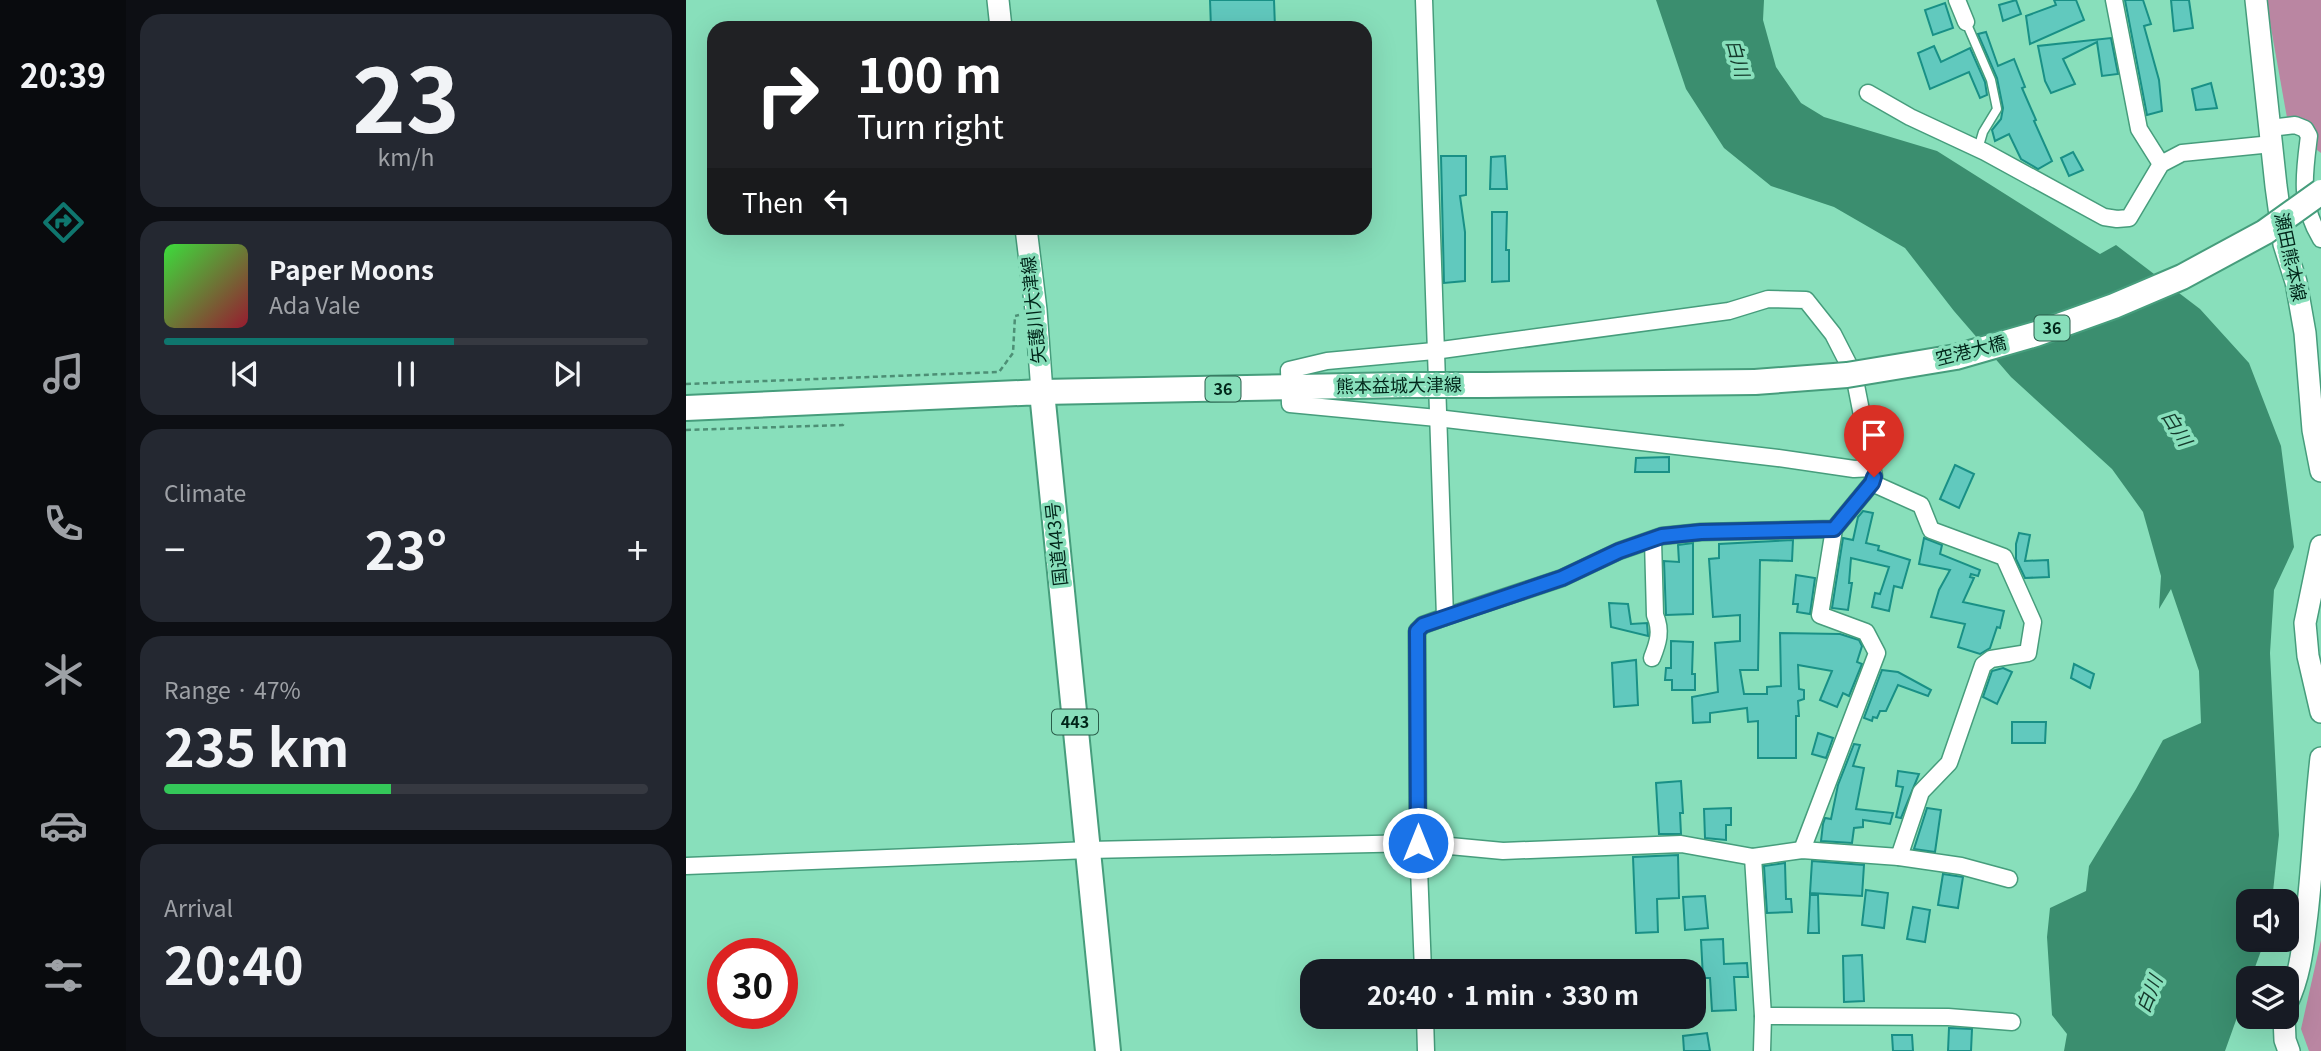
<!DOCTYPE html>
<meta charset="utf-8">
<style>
body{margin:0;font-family:Georgia,"Noto Sans JP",serif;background:#242831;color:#f1f3f6;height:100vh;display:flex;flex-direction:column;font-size:26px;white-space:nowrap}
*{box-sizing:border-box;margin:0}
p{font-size:23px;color:#9ea1a6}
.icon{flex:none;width:38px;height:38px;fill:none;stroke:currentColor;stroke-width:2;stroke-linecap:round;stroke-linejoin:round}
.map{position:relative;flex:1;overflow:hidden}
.details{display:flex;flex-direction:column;gap:14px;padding:14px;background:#0d0f14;width:560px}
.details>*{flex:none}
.guide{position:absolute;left:21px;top:21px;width:665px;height:214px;border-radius:21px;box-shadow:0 7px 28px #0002;background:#202124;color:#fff;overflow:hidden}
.fabs{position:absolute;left:1550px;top:889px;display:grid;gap:14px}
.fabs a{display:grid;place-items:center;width:63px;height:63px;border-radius:14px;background:#171b24;box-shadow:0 7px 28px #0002;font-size:35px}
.speed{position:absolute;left:21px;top:938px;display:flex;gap:14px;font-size:35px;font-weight:700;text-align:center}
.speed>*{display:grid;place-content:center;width:91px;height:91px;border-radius:50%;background:#171b24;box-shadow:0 7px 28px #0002;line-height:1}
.speed .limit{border:10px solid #d22;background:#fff;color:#111}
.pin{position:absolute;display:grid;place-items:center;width:60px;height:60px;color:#fff;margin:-72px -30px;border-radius:50% 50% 50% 0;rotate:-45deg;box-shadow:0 0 7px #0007}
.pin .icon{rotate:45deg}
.me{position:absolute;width:77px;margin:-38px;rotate:0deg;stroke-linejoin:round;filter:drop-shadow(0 0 5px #0008)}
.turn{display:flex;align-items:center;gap:24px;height:147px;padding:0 35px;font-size:32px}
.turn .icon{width:91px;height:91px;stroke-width:2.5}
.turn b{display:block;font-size:49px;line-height:60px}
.then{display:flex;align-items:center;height:66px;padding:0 35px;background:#0003;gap:14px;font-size:26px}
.big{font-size:52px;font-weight:700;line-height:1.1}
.details .card{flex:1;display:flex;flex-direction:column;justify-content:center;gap:10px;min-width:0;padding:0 24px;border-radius:21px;background:#242831}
.details .dial{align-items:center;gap:0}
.dial b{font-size:91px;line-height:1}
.song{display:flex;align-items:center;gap:21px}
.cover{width:84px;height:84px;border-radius:10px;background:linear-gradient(135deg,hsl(120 70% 55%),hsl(350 70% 35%))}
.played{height:7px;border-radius:4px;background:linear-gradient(90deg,#0f766e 60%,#363941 60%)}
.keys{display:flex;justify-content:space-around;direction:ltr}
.heat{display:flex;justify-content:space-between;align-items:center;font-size:38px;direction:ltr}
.charge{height:10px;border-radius:5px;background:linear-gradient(90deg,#34c759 47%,#363941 0)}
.trip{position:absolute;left:614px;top:959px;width:406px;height:70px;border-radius:21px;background:#171b24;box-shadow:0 7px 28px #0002;font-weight:700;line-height:70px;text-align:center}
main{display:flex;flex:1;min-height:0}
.tab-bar{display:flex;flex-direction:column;width:126px;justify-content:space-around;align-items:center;background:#090b0e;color:#9ea1a6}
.tab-bar .icon{width:49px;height:49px}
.tab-bar .selected{color:#0f766e}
.tab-bar b{font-size:32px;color:#f1f3f6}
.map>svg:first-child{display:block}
</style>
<main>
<nav class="tab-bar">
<b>20:39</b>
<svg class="icon selected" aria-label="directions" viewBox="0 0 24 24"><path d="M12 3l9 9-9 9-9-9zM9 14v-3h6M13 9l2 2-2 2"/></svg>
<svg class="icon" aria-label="music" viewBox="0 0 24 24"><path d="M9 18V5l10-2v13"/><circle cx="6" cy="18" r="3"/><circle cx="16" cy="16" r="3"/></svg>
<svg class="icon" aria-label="phone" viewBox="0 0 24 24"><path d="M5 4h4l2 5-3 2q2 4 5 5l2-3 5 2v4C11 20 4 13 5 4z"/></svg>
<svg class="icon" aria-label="climate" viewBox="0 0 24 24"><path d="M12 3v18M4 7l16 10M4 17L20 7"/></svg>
<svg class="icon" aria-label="car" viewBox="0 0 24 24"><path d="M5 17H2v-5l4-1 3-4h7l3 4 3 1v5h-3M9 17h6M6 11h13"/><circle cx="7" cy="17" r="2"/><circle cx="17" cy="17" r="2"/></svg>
<svg class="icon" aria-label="filters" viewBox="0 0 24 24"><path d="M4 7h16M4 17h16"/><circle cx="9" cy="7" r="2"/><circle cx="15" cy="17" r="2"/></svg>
</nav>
<section class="details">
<div class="card dial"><b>23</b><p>km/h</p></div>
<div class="card">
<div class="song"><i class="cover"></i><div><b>Paper Moons</b><p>Ada Vale</p></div></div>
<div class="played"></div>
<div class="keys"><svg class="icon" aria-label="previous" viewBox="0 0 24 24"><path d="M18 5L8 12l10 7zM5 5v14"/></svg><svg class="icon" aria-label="pause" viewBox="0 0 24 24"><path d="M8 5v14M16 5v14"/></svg><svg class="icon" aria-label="next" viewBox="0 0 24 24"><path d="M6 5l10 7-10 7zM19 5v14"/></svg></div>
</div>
<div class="card"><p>Climate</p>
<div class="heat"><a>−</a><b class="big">23°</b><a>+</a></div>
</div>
<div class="card"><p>Range · 47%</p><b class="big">235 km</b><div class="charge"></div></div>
<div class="card"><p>Arrival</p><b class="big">20:40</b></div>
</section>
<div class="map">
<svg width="1635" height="1051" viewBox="0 0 1635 1051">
<rect width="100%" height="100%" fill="#88dfbb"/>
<g fill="#ba86a2">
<path d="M1580 0H1635V153L1603 129Z"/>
<path d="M1635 940V1051H1623L1615 1029Z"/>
</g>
<path fill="#3b8e6f" d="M970 0H1078L1077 20 1090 67 1115 103 1138 117 1251 151 1414 254 1430 245 1514 309 1563 363 1595 446 1608 547 1588 590 1584 653 1593 835 1586 901H1563V940H1579L1565 978H1563V984L1539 1051H1378L1381 1034 1366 1015 1361 937 1364 908 1400 891 1403 866 1450 789 1477 740 1515 723 1513 671 1485 589 1473 609 1475 576 1457 512 1426 469 1325 377 1268 311 1219 248 1148 207 1085 186 1038 148 1000 89Z"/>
<g fill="#61c9be" stroke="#199086" stroke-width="2">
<path d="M524 0H588L589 28H525Z"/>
<path d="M1330 0 1335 14 1317 21 1313 5Z"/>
<path d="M1368 0H1390L1398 20 1344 44 1340 16 1370 5Z"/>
<path d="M1439 0H1457L1465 24 1458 26 1473 80 1476 111 1461 115Z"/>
<path d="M1485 0H1503L1507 28 1488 31Z"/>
<path d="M1259 3 1267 28 1247 35 1239 10Z"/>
<path d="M1300 32 1312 66 1328 59 1339 87 1336 88 1350 120 1348 121 1366 161 1352 169 1335 159 1323 134 1309 141 1306 130 1315 119 1317 108 1311 78 1292 34Z"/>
<path d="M1425 38 1432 74 1416 76 1411 42 1377 59 1389 84 1365 93 1359 81 1352 46Z"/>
<path d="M1248 46 1255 62 1284 48 1299 82 1301 95 1294 98 1283 72 1244 89 1232 53Z"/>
<path d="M1525 83 1531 108 1510 110 1506 89Z"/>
<path d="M1387 152 1397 170 1383 176 1375 158Z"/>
<path d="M755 156H780V195L774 196 779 232V281L758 283Z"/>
<path d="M819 156 821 189H804L805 157Z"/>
<path d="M806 212H821L820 250H823V281L806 282Z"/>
<path d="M983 457V472H949L950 458Z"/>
<path d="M1269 465 1288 474 1273 508 1254 499Z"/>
<path d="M1177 511 1187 513 1180 543 1193 546 1192 550 1224 560 1216 588 1208 586 1203 611 1186 607 1189 593 1194 594 1203 567 1165 558 1163 583H1166L1162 610 1146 608 1157 538 1167 540 1172 517Z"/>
<path d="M1333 533 1344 535 1339 561 1362 560 1363 577 1339 578 1330 559V544Z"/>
<path d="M1238 538 1256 545 1254 554 1294 570 1292 576 1285 574 1284 577 1288 578 1277 602 1318 611 1314 628 1311 627 1304 648 1294 654 1272 647 1279 624 1245 617 1253 590 1264 570 1233 564Z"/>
<path d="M1107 540 1106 561 1074 560 1072 670H1054L1058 694H1081V687L1095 686 1094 633 1154 634 1173 640 1176 646 1171 662 1176 664 1163 696 1157 693 1151 707 1134 700 1146 671 1112 665 1113 689 1118 690V699L1112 701 1113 716H1110V758H1072V721L1062 722 1061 708 1024 713V722L1007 723 1006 697 1032 692 1029 643 1054 641V615L1027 617 1023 559 1033 558V544Z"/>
<path d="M1007 543V614L980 615 978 561 993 562 992 545Z"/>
<path d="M1110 575 1129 578 1124 614 1111 612 1112 604H1107Z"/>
<path d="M923 603 942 604 945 624 961 623 962 636 925 627Z"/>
<path d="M985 641 1007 642 1006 674H1009V690H986V680H979L980 668H985Z"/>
<path d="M950 660 952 705 928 707 926 663Z"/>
<path d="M1388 664 1408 674 1404 688 1385 678Z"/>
<path d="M1317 668 1326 672 1311 704 1297 697 1306 671Z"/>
<path d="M1196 670 1212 672 1245 690 1242 696 1212 685 1200 711H1194L1191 718 1187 717 1186 721 1178 718Z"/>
<path d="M1326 722H1360L1359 743H1326Z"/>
<path d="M1132 733 1147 738 1140 758 1126 754Z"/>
<path d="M1168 744 1174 745 1167 766 1178 768 1170 809 1207 813 1204 824 1177 820V827L1168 828 1166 843 1135 841 1137 824 1139 818 1145 819 1152 785Z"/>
<path d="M1212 771 1233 774 1215 818 1210 817 1217 787 1210 786Z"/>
<path d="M995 781 997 813H994L995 834H973L970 783Z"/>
<path d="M1045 808V825H1040V840L1019 838 1018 809Z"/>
<path d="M1241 808 1255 810 1249 852 1228 849Z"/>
<path d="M992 855 993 898 971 899 972 932 950 933 947 857Z"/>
<path d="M1126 861 1178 865 1176 896 1124 893Z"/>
<path d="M1099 863 1100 899H1105L1106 912 1081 913 1078 866Z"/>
<path d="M1257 874 1277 877 1272 908 1252 905Z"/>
<path d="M1180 890 1202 893 1198 928 1176 925Z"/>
<path d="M1124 895H1132L1133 933H1122Z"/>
<path d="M1019 896 1022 928 999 930 997 897Z"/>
<path d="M1227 907 1244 910 1239 942 1221 939Z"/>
<path d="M1037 939 1038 964 1061 963 1062 977H1048L1050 1010 1026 1011 1024 978H1017L1015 940Z"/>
<path d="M1176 955 1178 1001 1158 1002 1157 956Z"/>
<path d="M1263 1028 1286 1029 1285 1051H1262Z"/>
<path d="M1021 1033 1024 1051H998L997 1036Z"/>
<path d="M1206 1035H1226L1227 1051H1207Z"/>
</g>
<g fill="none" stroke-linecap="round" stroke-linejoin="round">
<g stroke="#469d7c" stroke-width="11">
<path id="service" d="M1280 22 1305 80 1311 109 1297 132 1292 149"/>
</g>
<g stroke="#469d7c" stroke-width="19">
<g id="minor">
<path d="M738 0 759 617"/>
<path d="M1271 0 1280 22"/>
<path d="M1428 0 1453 129 1475 164"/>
<path d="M1182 93 1224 117 1299 152 1418 217 1431 219 1443 218 1475 164 1496 153 1586 144"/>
<path d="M1584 128 1609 125 1619 129 1623 136C1618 175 1613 203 1635 239"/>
<path d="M966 658C972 643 976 631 969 615L967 540"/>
<path d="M1116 850 1191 653 1180 632 1134 615 1148 529"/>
<path d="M1067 857 1077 1016 1076 1051"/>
<path d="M1213 857 1275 866 1323 879"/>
<path d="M0 866 403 850 732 843 817 851 995 844 1067 857 1116 850 1213 857 1235 792 1263 763 1297 665 1305 659 1342 653 1347 622 1318 557 1245 530 1235 505 1186 483"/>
<path d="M737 971 732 843 731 631 737 625 759 617 876 578 933 551 976 536 1015 532 1148 529 1186 483 1188 476 1168 375 1147 334 1120 300 1082 299 1043 311 748 351 641 361 603 370 604 404 751 418 1092 458 1168 469 1186 468"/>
<path d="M1077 1016 1262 1017 1326 1022"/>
<path d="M739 1017 740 1051"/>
</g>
</g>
<g stroke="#469d7c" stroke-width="24">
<g id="secondary">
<path d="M312 0 315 28"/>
<path d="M1570 0 1590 186 1598 244 1610 282 1619 333 1627 430 1635 471"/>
<path d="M340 228 350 310 356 392"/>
<path d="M1635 546 1619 623 1622 656 1635 712"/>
<path d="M1601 1003C1615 974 1617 944 1621 914 1627 862 1629 810 1635 758"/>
<path d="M1598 1017 1599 1040 1603 1051"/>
</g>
</g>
<g stroke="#469d7c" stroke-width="28">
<g id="primary">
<path d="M800 385 1069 382"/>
<path d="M356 392 719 385"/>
</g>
</g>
<g stroke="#469d7c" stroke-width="28">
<path id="trunk" d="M0 408 356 392 422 1051"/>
</g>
<g stroke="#4d8f75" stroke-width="2.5" stroke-dasharray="5 3.5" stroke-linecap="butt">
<path d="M0 384 313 372 327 353 329 316 333 315"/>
<path d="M0 430 157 425 158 421"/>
</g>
<use href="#service" stroke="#fff" stroke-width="8"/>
<use href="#minor" stroke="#fff" stroke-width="16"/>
<use href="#secondary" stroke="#fff" stroke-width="21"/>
<use href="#primary" stroke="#fff" stroke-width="24"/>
<use href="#trunk" stroke="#fff" stroke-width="24"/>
<g stroke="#469d7c" stroke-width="28" stroke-linecap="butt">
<g id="primary-bridge">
<path d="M1069 382 1161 375 1270 357 1350 334 1428 306 1496 277 1579 232 1635 192"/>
<path d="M719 385H800"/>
</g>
</g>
<use href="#primary-bridge" stroke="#fff" stroke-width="24"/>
</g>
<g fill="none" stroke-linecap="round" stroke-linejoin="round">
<g stroke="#114b97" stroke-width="18">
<path id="route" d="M732 843 731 631 737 625 876 578 933 551 976 536 1015 532 1148 529 1186 483 1188 477"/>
</g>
<use href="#route" stroke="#1a73e8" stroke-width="12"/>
</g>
<g text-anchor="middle" stroke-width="7" stroke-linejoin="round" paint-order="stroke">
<g fill="#88dfbb" stroke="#295d4a" stroke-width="2">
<rect x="1348.5" y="315.5" width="35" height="25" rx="5"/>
<rect x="519.5" y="376.5" width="35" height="25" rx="5"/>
<rect x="366" y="709.5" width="46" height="25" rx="5"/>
</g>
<g font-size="16" font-weight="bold" fill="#002519">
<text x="1366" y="334">36</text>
<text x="537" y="395">36</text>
<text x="389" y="728">443</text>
</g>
<g font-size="18" fill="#002519" stroke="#88dfbb">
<text transform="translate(1604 257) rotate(78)" y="6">瀬田熊本線</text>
<text transform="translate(348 310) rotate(-96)" y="6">矢護川大津線</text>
<text transform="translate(1285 351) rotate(-14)" y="6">空港大橋</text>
<text transform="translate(713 386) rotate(-1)" y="6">熊本益城大津線</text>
<text transform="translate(371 544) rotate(-96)" y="6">国道443号</text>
</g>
<g font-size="19" font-style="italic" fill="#14392b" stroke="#88dfbb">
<text transform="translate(1052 58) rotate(75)" y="7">白川</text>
<text transform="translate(1491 428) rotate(58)" y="7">白川</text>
<text transform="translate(1463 994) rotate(-68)" y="7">白川</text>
</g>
</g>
</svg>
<div class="fabs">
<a><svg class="icon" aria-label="sound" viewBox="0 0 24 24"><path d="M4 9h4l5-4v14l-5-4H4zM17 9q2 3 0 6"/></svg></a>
<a><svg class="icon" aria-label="layers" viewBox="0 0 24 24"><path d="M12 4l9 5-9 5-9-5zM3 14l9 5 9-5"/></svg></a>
</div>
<div class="speed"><div class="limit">30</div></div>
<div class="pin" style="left:1188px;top:477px;background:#d93025"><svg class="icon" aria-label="arrive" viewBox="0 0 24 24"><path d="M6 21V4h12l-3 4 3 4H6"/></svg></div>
<svg class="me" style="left:732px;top:843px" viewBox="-20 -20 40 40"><circle r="17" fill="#1a73e8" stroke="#fff" stroke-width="3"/><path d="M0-11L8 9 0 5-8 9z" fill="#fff"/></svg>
<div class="trip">20:40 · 1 min · 330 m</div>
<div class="guide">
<div class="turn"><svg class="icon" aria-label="right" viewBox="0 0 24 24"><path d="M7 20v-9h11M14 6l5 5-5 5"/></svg><div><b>100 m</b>Turn right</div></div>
<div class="then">Then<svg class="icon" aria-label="left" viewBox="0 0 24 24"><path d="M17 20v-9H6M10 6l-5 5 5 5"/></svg></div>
</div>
</div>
</main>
